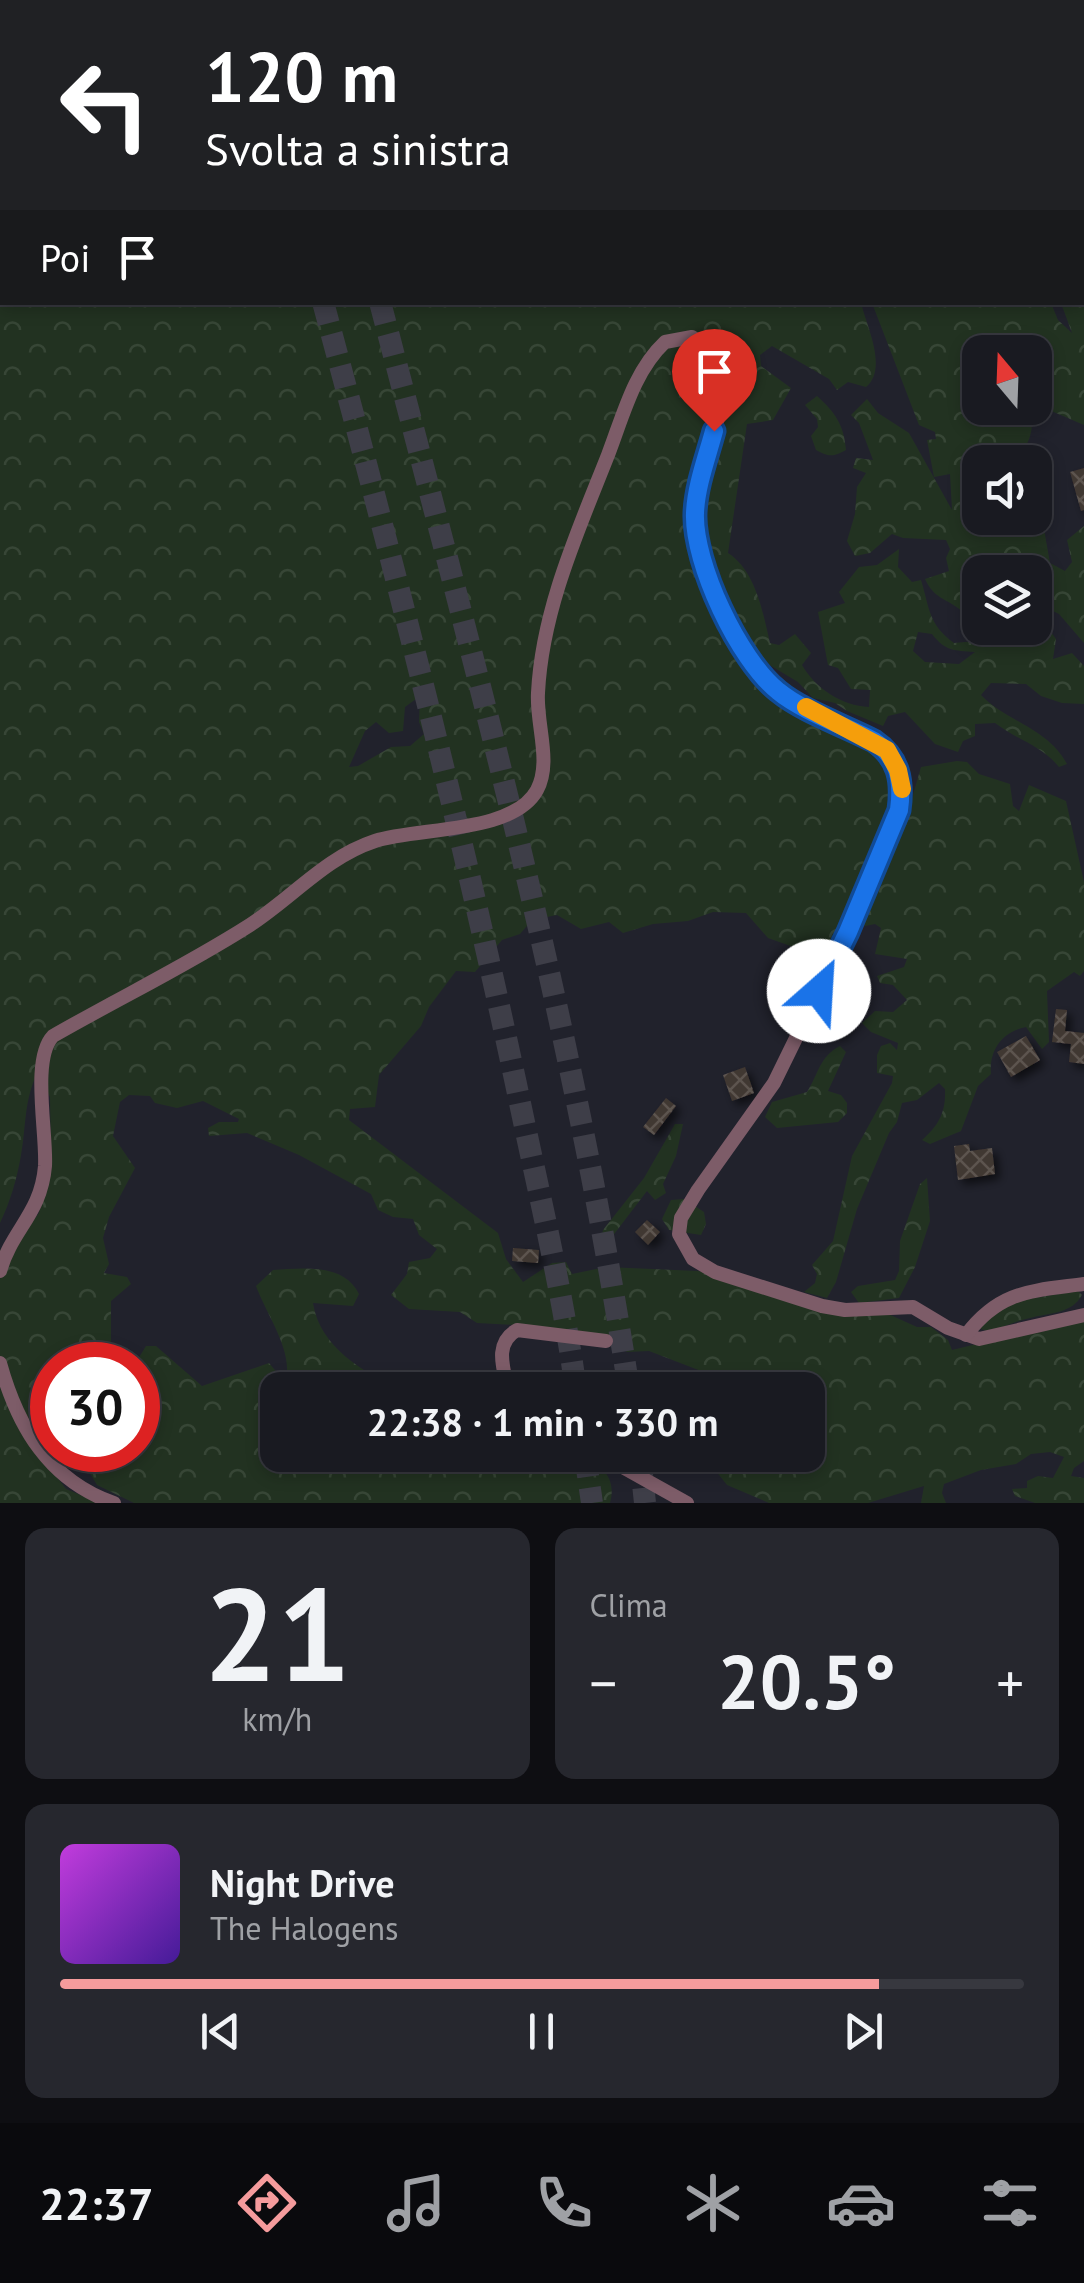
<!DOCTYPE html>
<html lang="it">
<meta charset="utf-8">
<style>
body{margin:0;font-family:"PT Sans",sans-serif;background:#26272e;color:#f1f3f6;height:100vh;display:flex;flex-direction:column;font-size:38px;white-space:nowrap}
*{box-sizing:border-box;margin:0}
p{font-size:32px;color:#9fa1a5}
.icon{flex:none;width:55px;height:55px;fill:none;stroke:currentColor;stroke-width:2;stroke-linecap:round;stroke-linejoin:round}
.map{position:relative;height:1503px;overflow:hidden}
.details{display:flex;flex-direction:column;gap:25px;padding:25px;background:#0e0e12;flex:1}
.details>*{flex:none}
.top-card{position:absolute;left:0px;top:0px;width:1085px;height:305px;box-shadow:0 5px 15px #0003,0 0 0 2px #37383f;background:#202124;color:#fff;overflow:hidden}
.needle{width:65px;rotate:341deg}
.fabs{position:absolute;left:962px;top:335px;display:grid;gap:20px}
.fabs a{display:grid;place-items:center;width:90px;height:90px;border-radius:20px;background:#191a21;box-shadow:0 5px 15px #0003,0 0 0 2px #37383f;font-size:50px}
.speed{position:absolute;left:30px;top:1342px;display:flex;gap:20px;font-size:50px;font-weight:700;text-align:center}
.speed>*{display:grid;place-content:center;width:130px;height:130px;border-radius:50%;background:#191a21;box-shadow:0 5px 15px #0003,0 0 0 2px #37383f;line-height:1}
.speed .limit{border:15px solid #d22;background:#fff;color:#111}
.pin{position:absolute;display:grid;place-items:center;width:85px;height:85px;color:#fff;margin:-102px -42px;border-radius:50% 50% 50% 0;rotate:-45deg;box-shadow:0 0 10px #0007}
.pin .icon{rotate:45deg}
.me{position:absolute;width:110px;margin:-55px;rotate:26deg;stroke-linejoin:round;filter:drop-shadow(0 0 8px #0008)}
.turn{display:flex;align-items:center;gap:35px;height:210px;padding:0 40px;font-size:45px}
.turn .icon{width:130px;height:130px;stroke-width:2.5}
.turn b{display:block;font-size:70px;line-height:85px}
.then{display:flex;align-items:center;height:95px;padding:0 40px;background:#0003;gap:20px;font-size:38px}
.big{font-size:75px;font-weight:700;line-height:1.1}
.details .tile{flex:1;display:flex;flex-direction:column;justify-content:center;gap:15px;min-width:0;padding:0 35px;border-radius:20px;background:#26272e}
.details .dial{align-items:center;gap:0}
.dial b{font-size:130px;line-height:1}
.song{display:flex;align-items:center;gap:30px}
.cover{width:120px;height:120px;border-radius:15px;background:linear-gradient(135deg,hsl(290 70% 55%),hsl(260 70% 35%))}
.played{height:10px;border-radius:5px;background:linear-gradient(90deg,#f59b9c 85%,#37383f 85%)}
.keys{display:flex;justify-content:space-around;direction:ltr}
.heat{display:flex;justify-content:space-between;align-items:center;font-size:55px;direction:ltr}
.details .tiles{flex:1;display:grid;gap:25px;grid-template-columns:1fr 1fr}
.tile:last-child{grid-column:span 2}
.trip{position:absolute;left:260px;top:1372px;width:565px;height:100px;border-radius:20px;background:#191a21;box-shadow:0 5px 15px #0003,0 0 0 2px #37383f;font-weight:700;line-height:100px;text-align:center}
.dock{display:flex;height:160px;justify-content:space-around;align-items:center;background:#0a0a0d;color:#9fa1a5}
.dock .icon{width:70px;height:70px}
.dock .active{color:#f59b9c}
.dock b{font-size:45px;color:#f1f3f6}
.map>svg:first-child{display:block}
</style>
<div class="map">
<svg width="1084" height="1503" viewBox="0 0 1084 1503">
<defs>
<pattern id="forest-crowns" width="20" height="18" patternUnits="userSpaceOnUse" patternTransform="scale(2.5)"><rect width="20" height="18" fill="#223221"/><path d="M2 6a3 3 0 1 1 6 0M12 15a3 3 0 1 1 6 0" fill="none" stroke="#374636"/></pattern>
<pattern id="building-cross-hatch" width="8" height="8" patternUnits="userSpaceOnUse" patternTransform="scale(2.5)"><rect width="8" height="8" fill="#413731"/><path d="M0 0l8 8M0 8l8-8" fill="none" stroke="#5c544f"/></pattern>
<filter id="shadow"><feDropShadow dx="5" dy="5" stdDeviation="5" flood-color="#0009"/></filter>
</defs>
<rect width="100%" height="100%" fill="#21222c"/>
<g fill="url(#forest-crowns)" fill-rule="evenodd">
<path d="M0 0H766L768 2H2V302L861 303C867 327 888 369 866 387L848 382 837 390 829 379 772 346 760 355 761 366 791 388 773 420 747 424 728 553C756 571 763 613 770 643L779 645 795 634 811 653 802 665C815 688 842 706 869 707L870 690 851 689 838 668 828 665 818 612 845 603 839 592 859 567 877 565 899 549 898 567 912 582 921 580C930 609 928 624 954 643L987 640V632C973 628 973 620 962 611 946 598 934 599 925 579L949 571 946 558 950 549 946 540 903 538 892 534 870 553 855 556 847 541 855 514 857 487 866 473 853 468 856 458 873 460 859 423 851 415 867 399 878 413 909 433 952 510 950 474 934 477 927 440 936 439 935 432 919 425 872 303H1051L1058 320 1072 333 1061 303 1082 302 1084 284V425L1035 404V352H980V408H1031C1030 416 1033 425 1031 432 1026 459 1002 462 980 462V518H1008L1006 531 1018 536 1030 527 1044 529 1050 563 1065 571 1072 562 1067 540 1084 526V643L1059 614 1035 602V572H980V596L975 599 980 604V628H1014L1024 637 1035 634 1036 627 1046 625 1056 639 1053 659 1072 653 1084 666V704L1062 703 1041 696 1026 684 991 683 981 695C1007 722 1048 728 1067 764L1059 767C1041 745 1017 740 995 723L975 724V736L963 741 958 752 935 744 905 712 888 716 883 726 847 711 835 703 813 698 798 682 763 661 746 644 728 610 753 674 855 736 878 752 888 769 894 798 888 826 852 912 817 979 806 984 799 949 768 938 746 913 713 912 688 921 653 924 623 933 609 922 581 929 557 915 532 920 520 934 502 940 475 972 456 971 429 1007 421 1026 379 1075 375 1107 350 1109 349 1120 498 1233 506 1259 523 1282 552 1263 566 1262 572 1274 606 1267 698 1271 886 1313 917 1327H931L948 1340 952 1350 1084 1318V1461L1074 1468 1071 1476 1084 1478V1503H1035L1015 1496 1012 1489 1027 1488V1481L1038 1476 1053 1478 1064 1457 1050 1452 1031 1454 1016 1464 981 1470 944 1484 942 1493 946 1503H921L924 1486 868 1503H769L727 1485 716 1471 683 1455H808V1390H626L625 1384 706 1376 701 1371 649 1351 627 1352 616 1343 536 1326 477 1323 460 1312 409 1309 391 1295 407 1274 409 1262 430 1258 437 1249 419 1235 413 1219 393 1217 378 1210 371 1194 299 1155 247 1133 209 1136 208 1128 219 1122H238L239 1119 203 1101 177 1108 155 1103 150 1096 129 1095 120 1102 113 1136 135 1168 109 1217 103 1238 109 1264 104 1273 127 1277 131 1284 111 1301V1344L123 1361 138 1359 146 1346H156L202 1386 269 1363 285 1382C295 1353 266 1314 256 1286L273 1270C303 1268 344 1263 359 1294L353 1306 313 1303C320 1348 364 1372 401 1390H278V1455H579C602 1464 617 1478 610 1503H134L97 1485 76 1450H138V1365H52V1440L37 1433 31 1443 66 1489 100 1503H0V1250L10 1251 39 1213 51 1166 50 1097 43 1084 35 1078C24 1104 26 1128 21 1155 17 1179 10 1202 0 1223ZM918 632 932 634C946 652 954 650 975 652L959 664 925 662 913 651ZM420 696 419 722 424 734 410 746 391 747 358 766 349 767 365 731 376 722 389 733 403 731 405 707Z"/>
<path d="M817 396C835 412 844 425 846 450 833 457 829 457 816 450L811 436 818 427 817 419 805 405Z"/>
<path d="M957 761 967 762 979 774 1010 784 1013 806 1019 811 1029 785 1066 801 1084 882V971L1080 976 1074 972 1047 991 1049 1042 1042 1049 1026 1027C1002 1032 989 1050 991 1074L978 1086 961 1131 930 1144 922 1140C939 1125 946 1112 945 1089L939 1083 917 1100 902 1103 897 1122 889 1133 857 1209 836 1282 827 1298 804 1292 815 1283 817 1274 812 1265 833 1241 852 1156 892 1083 893 1076 877 1073V1055L881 1046 890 1043 897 1050 898 1043 871 1032 862 1023 875 1011 893 1012 907 1000 893 985 880 983 877 976 904 967 907 959 875 954 881 928 875 924 865 926 859 921 879 888 904 826 921 767Z"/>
<path d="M840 1046 846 1052 828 1091 841 1095 847 1103V1113L838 1122 777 1128 765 1117 772 1102 807 1092C819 1073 819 1057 840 1046Z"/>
<path d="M675 1124H683L676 1156 663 1184 666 1193 655 1200 647 1191 605 1246 600 1244 603 1230 644 1178Z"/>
<path d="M927 1178 930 1221 915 1267 899 1298 859 1303 851 1292 858 1286 895 1280 899 1271 900 1241 920 1184Z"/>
<path d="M684 1199 704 1212 706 1224 701 1235 669 1230 662 1219 671 1200Z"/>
<path d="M1078 1291 1082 1295C1072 1314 1048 1313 1030 1318 1016 1321 1003 1327 990 1332L975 1327 1008 1302Z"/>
</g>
<g fill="url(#building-cross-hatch)" filter="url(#shadow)">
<path d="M1084 468V510L1081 511 1070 472Z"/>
<path d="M835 988 859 1003 840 1034 817 1019Z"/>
<path d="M1056 1009 1067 1010 1065 1031 1084 1033V1064L1069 1062 1071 1044 1052 1042Z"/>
<path d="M1026 1036 1040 1060 1011 1077 997 1052Z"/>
<path d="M745 1067 754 1093 732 1101 723 1075Z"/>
<path d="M666 1098 676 1106 654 1135 643 1127Z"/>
<path d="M969 1144 970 1151 992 1148 995 1174 958 1180 954 1146Z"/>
<path d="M647 1220 660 1232 648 1245 635 1232Z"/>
<path d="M513 1248 539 1250 538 1263 512 1261Z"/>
</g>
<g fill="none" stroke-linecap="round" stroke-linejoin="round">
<g stroke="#3e3e48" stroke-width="22" stroke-dasharray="22 11" stroke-linecap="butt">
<path d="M241 0 242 2"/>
<path d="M301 0 302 2"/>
<path d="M323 302C393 562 460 822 516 1084 537 1186 562 1287 576 1390"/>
<path d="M380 302C474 662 573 1022 629 1390"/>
<path d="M585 1455 592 1503"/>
<path d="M640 1455 645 1503"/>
</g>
<g stroke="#7d5c68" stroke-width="14">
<path d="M0 1271C12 1229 41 1214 45 1166 47 1133 31 1059 53 1036 119 998 186 966 250 925 293 897 326 857 375 841 418 827 513 834 537 790 552 762 536 724 538 693 542 610 578 531 608 455 623 416 634 371 665 342L692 337C755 375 697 458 694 513 693 541 707 575 718 601 731 635 750 674 782 694 834 729 910 729 899 811L848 932 774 1083 698 1190 681 1218 679 1234 693 1259 715 1272 822 1306 845 1310 913 1307 948 1328 979 1339 1084 1315"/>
<path d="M966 1335C1000 1290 1032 1291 1084 1284"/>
<path d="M0 1363C18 1428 50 1481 114 1503"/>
<path d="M508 1390C503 1367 494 1343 517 1330L606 1341"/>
<path d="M601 1455 687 1503"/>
</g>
<g stroke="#b07c8f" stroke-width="20">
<path d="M934 0 935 2"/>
<path d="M1082 263 1084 265"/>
</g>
</g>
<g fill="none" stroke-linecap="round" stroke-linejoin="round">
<g stroke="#114b97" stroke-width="25">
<path id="route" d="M714 431C707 457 696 486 695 513 693 563 739 660 778 691 802 711 845 726 874 741 899 758 903 781 899 810L848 932 819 991"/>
</g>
<use href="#route" stroke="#1a73e8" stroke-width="18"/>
<path stroke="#f59e0b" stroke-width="18" d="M806 707 887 750 898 770 902 789"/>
</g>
</svg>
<div class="fabs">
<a><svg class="needle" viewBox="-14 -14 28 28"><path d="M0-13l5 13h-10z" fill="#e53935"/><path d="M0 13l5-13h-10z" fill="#9fa1a5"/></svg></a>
<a><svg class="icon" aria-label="sound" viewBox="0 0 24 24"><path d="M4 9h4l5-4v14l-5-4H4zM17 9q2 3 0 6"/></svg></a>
<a><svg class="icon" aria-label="layers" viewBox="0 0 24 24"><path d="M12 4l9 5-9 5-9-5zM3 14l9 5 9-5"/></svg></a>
</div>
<div class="speed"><div class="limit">30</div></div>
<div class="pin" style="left:714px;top:431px;background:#d93025"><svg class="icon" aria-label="arrive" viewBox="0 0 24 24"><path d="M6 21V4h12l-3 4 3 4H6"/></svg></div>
<svg class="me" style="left:819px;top:991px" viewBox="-20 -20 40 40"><circle r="19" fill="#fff"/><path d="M0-13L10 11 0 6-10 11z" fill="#1a73e8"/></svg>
<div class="trip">22:38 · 1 min · 330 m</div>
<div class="top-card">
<div class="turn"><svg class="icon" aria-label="left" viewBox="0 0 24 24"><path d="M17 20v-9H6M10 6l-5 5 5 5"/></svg><div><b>120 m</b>Svolta a sinistra</div></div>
<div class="then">Poi<svg class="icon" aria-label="arrive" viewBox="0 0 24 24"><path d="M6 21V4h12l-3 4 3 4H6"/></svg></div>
</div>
</div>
<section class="details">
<div class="tiles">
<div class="tile dial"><b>21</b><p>km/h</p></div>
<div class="tile"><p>Clima</p>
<div class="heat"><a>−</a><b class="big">20.5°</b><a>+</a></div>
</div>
<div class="tile">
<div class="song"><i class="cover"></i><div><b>Night Drive</b><p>The Halogens</p></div></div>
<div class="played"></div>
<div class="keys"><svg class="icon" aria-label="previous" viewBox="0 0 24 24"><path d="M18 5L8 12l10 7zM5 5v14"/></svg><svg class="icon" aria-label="pause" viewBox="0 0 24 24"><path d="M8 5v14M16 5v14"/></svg><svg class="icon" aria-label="next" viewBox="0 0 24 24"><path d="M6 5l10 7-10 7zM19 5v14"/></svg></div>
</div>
</div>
</section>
<nav class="dock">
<b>22:37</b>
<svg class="icon active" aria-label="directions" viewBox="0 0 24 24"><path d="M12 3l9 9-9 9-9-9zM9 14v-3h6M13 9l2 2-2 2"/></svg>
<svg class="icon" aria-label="music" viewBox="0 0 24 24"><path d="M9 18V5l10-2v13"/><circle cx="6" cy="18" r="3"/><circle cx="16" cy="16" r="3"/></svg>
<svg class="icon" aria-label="phone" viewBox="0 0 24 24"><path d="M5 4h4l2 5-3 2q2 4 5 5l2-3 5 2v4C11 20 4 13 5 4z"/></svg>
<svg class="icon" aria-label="climate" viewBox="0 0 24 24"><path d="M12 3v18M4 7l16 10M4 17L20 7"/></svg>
<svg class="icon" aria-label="car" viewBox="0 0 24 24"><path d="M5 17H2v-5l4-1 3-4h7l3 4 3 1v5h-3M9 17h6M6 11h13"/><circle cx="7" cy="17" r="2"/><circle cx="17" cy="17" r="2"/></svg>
<svg class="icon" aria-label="filters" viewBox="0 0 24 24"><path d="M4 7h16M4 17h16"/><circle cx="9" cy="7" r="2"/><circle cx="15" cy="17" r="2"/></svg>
</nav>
